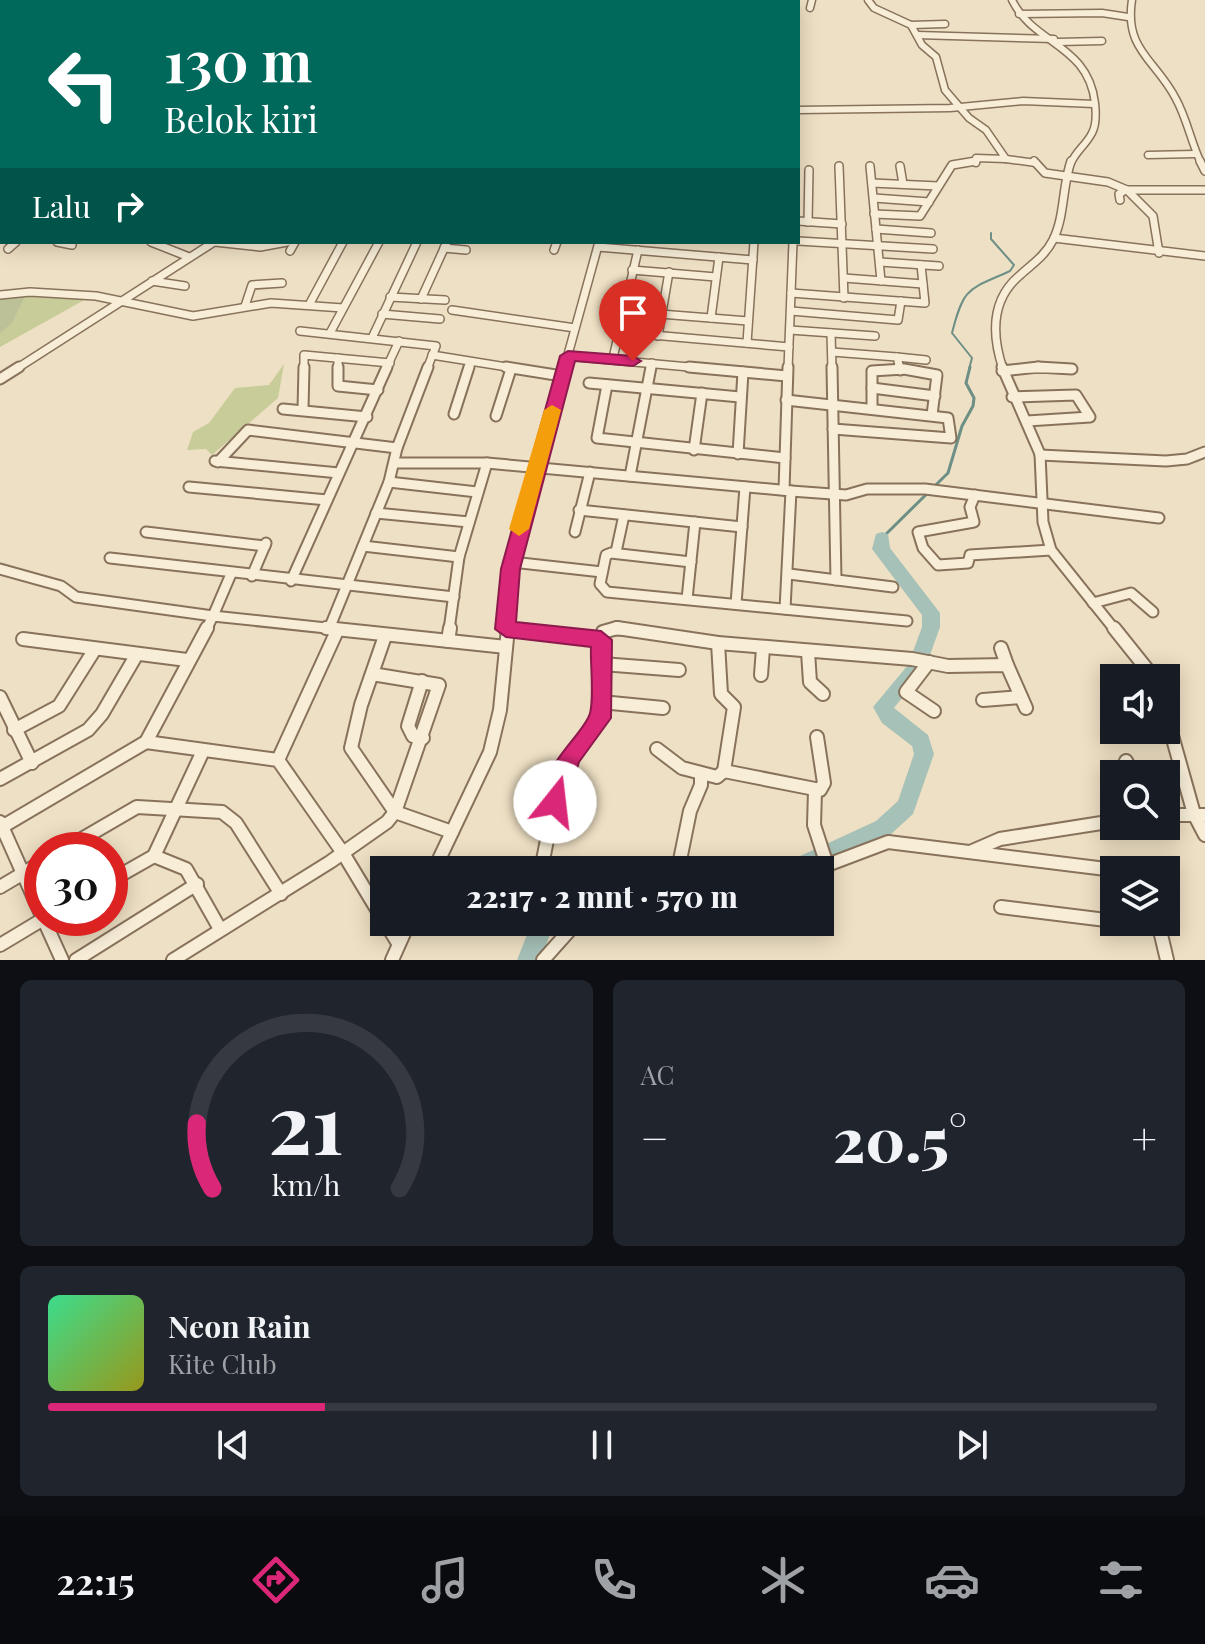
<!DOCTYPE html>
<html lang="id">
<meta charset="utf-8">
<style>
body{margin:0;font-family:"Playfair Display",serif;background:#20242c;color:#f1f3f6;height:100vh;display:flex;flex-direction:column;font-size:30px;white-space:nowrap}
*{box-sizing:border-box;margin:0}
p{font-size:26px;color:#9ea1a6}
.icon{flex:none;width:44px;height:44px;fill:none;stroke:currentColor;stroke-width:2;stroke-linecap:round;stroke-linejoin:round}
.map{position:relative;height:960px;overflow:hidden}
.details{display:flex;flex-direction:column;gap:20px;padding:20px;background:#0d0f14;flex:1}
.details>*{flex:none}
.hud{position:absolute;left:0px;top:0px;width:800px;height:244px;box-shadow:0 4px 20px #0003;background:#00695c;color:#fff;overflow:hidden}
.buttons{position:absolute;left:1100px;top:664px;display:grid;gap:16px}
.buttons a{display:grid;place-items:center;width:80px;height:80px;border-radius:0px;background:#171b24;box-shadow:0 4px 20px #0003;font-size:40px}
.speed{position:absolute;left:24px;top:832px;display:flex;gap:16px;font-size:40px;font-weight:700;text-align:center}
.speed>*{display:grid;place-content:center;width:104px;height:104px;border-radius:50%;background:#171b24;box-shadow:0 4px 20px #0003;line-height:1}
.speed .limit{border:12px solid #d22;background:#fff;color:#111}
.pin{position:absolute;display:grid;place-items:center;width:68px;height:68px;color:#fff;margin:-82px -34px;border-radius:50% 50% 50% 0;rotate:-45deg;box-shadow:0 0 8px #0007}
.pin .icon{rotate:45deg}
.me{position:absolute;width:88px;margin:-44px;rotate:16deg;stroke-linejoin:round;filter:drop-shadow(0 0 6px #0008)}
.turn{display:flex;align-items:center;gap:28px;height:168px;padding:0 32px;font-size:36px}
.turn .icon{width:104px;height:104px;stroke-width:2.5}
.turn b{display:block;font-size:56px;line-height:68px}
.then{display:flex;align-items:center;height:76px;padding:0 32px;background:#0003;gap:16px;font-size:30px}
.big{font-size:60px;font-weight:800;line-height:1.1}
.details .tile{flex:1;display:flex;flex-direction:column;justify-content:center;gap:12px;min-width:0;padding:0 28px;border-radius:12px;background:#20242c}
.details .dial{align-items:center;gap:0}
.dial svg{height:208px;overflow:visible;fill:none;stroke:#363941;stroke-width:7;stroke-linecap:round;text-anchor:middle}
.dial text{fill:#f1f3f6;stroke:none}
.song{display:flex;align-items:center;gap:24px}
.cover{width:96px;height:96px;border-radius:12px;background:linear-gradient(135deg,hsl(150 70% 55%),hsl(60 70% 35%))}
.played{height:8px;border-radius:4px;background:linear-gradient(90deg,#db2777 25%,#363941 25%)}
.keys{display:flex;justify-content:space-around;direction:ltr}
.heat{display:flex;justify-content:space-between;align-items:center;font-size:44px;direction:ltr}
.details .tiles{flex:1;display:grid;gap:20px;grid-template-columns:1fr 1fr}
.tile:last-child{grid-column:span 2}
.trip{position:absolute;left:370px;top:856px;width:464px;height:80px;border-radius:0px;background:#171b24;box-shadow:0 4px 20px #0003;font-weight:800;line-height:80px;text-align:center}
.dock{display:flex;height:128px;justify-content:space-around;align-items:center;background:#090b0e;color:#9ea1a6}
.dock .icon{width:56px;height:56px}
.dock .active{color:#db2777}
.dock b{font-size:36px;color:#f1f3f6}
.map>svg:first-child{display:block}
</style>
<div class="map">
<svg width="1205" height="960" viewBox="0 0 1205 960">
<rect width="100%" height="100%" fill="#eee0c4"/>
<g fill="#c7cc98">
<path d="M25 297 81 298 86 299 0 347V334L13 322Z"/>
<path d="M284 364 278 398 212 455 206 449 187 450 193 432 209 423 235 388 269 385Z"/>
</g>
<path fill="#bdc197" d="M0 296 25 297 13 322 0 334Z"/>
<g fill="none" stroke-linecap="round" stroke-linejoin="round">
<g stroke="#6d8f86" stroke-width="2">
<path d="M54 2 61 0"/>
<path d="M969 369 972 358 952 333C964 286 968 290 1010 271L1014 265 991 239V233"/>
</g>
<path stroke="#6d8f86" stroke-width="3" d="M882 538 948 473 962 426 973 406 974 398 966 383 970 367"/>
<g fill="#a6c1b8" fill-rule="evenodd">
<path d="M2 216V224L0 225V217Z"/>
<path d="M882 532 888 534 890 548 940 613V627L925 669 894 708 928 735 934 754 913 814 890 835 816 870H782L785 863 876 821 898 801 914 754 912 746 882 723 873 707 908 665 922 627V615L872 549 876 534Z"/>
<path d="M532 922H554L541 960H517Z"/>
</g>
<g stroke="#88725b" stroke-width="9">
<g id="minor-far3">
<path d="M868 0 874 8 911 25 922 45 936 57 945 90 969 118 986 130 1006 159 976 158V163"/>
<path d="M1012 0C1034 45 1088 44 1095 103 1096 112 1097 124 1092 133 1086 145 1076 151 1071 163"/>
<path d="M1132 0C1124 50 1156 60 1176 99 1187 119 1191 142 1201 163"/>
<path d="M810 8 812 0"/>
<path d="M1019 14 1102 13 1128 17"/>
<path d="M911 25 945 24"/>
<path d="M917 35 1054 39"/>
<path d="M1058 42 1102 41"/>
<path d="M798 110 950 108 1023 101 1094 104"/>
<path d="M1148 155 1195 154"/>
<path d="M1006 159 1036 163"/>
</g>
</g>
<g stroke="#88725b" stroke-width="10">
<g id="minor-far2">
<path d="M1034 161 1045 173 1108 182 1127 190 1153 216 1159 253"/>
<path d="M1200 161 1205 171"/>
<path d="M839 166 844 298"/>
<path d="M870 166 881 281"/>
<path d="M900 166 903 184"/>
<path d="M872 183 938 186"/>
<path d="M874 198 929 202"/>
<path d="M1120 200 1119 194 1125 190H1205"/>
<path d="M874 214 920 216 952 165 976 161"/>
<path d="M798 221 842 224"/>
<path d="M808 222 809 170"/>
<path d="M876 229 931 233"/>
<path d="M1054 238 1205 256"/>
<path d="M798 241 933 249"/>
<path d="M57 242 72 245"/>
<path d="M151 242 189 257"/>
<path d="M215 242 260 247 287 242"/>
<path d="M598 247 753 260"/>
<path d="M444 248 466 250"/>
<path d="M8 249 16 242"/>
<path d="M554 250 557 242"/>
<path d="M290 251 295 242"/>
<path d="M880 262 939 266"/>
<path d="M632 270 716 277"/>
<path d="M844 278 923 284"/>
<path d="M152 281 185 286"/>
<path d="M791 293 925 303 921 265"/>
<path d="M0 295 30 292 96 296 193 316 271 303 343 308"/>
<path d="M390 297 445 300"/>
<path d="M421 299 447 242"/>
<path d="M309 305 343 242"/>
<path d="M245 306 252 285 282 283"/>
<path d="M452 310 575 328"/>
<path d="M791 311 898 320 901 301"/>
<path d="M382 314 440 319"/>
<path d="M660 314 748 321"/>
<path d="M711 318 719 257"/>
<path d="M790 330 875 336"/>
<path d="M300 331 436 346 427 369"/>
<path d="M618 332 789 347"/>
<path d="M330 333 379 242"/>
<path d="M831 333 832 369"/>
<path d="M658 336 669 272"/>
<path d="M372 338 417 242"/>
<path d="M747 343 754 242"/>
<path d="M832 352 897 357 900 369"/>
<path d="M432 355 519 369"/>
<path d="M568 356 711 369"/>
<path d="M897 357 926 360"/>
<path d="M338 358V369"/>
<path d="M613 358 638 250"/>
<path d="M16 369 214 242"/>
<path d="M304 369V355L390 363"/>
<path d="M386 369 399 341"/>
<path d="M469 369 471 362"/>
<path d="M564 369 599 242"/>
<path d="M651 369 652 363"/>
<path d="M788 369 793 242"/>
<path d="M1003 369C992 336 990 301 1019 276 1031 265 1045 256 1053 240 1065 216 1062 187 1071 161"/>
<path d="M1020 369H1072"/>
</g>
</g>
<g stroke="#88725b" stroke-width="13">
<g id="minor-far1">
<path d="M338 367V386L378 390"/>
<path d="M506 367 562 376"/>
<path d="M689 367 787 376"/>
<path d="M832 367 836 580"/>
<path d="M899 367 900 370"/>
<path d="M1002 367 1040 454 1043 522 1051 550 1115 630"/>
<path d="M1038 367 1072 369"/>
<path d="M1002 371 1038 367"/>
<path d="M0 379 19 367"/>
<path d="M589 383 740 397"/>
<path d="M607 385 597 438 785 458"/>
<path d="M872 388 935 396"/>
<path d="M1012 397 1076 395 1090 417 1027 421"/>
<path d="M786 400 948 418 951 438 833 429"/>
<path d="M283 409 367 417"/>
<path d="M303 409 304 367"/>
<path d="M872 409V371L904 369 937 375 932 415"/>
<path d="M454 414 469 367"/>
<path d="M496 416 511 369"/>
<path d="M397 448 428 367"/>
<path d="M694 450 702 393"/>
<path d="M738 454 743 372"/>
<path d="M1040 455 1166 461 1187 459 1205 452"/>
<path d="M215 461 339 473"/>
<path d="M218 462 248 430 397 448 389 482 329 629"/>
<path d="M395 463H487L791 491 785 609"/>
<path d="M630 476 651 367"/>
<path d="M389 482 477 492"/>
<path d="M189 487 327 500"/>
<path d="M784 490 788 367"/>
<path d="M791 491 846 495 867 489H925L1159 518"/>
<path d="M975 495 970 507 974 522 918 532 923 548 938 565 968 563 970 555 1051 550"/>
<path d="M579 510 742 527"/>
<path d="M376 513 469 522"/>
<path d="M146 532 265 546"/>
<path d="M575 532 590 472"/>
<path d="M363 546 459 557"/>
<path d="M616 552 624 515"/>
<path d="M110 558 454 597"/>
<path d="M512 562 602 572"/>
<path d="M691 562 611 553 606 555 600 584 607 592 907 621"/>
<path d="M0 569 61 586 76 597 213 616 231 574"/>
<path d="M789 574 893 587"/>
<path d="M252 576 266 543"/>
<path d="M291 581 387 367"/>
<path d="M687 599 695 522"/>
<path d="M1093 603 1131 593 1153 612"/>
<path d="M736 604 745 487"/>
<path d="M506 629 515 630"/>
<path d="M206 630 213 616 345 630"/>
<path d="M449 630 459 557 487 463"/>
<path d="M507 630 518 532 564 367"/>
<path d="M610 630H631"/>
</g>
</g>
<g stroke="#88725b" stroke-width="16">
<g id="minor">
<path d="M326 628 506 647"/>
<path d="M617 628 718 643 912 659 948 666 1007 665 1026 708"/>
<path d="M1114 628 1154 678"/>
<path d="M506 629 601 640 603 632 617 628"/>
<path d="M23 639 187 660"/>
<path d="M448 641 450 628"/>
<path d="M718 643 721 694 734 707 724 771 820 790 824 783 817 737"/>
<path d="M1001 648 1007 665"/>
<path d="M808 652 810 682 823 694"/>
<path d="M929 662 906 692 934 711"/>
<path d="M602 664 679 670"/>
<path d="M372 674 439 685 395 812 351 748 361 705 385 636"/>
<path d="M761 675 763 648"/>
<path d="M422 681 408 726 413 736 423 738"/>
<path d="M0 697 32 763"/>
<path d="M983 700 1021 697"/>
<path d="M601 702 663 708"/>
<path d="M1166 714 1194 814 1205 835"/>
<path d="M14 730 59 706 95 649"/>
<path d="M146 742 278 760 343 853 384 921"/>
<path d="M657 749 682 768 717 777 724 771"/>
<path d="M278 760 337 631"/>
<path d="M1126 761 1133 774"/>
<path d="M0 779 88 730 102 714 137 654"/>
<path d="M815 791 814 825 827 865"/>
<path d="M1166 815H1205"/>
<path d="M0 822 42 916"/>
<path d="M0 828 146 742 207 628"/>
<path d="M63 850 137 807 222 812 236 823 281 894"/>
<path d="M970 852 1000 839 1114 821"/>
<path d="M154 856 186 869 220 929"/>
<path d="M434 870 490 752 500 710 508 628"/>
<path d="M541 870 559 780 571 755 600 718 601 640"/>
<path d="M678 870 690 811 701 785V774"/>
<path d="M814 870 888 842 1114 870"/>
<path d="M110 881 154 856 203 751"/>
<path d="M0 887 42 862"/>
<path d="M1001 907 1114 921"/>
<path d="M43 918 62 960"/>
<path d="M385 922 398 943"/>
<path d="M1122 922 1159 927"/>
<path d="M1158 922 1167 960"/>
<path d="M0 945 45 918"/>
<path d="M76 960 197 884"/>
<path d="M173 960 330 862 387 822 395 812 452 832"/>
<path d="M392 960 409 922"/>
<path d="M543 960 577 922"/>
</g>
</g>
<use href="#minor-far3" stroke="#f8eed8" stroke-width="6"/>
<use href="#minor-far2" stroke="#f8eed8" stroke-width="7"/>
<use href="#minor-far1" stroke="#f8eed8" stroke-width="9"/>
<use href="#minor" stroke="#f8eed8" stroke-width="12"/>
</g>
<path fill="#db2777" stroke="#8e194d" stroke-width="2" d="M568 351 633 356 641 361 633 366 575 361 520 569 516 622 601 631 612 640 611 718 579 762 564 810 555 813 547 810C531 774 579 740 589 716 595 703 590 663 591 647L506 637 495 629 501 569 560 356Z"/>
<path fill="#f59e0b" d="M552 405 561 410 529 529 519 536 509 529 544 410Z"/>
</svg>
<div class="buttons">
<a><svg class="icon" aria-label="sound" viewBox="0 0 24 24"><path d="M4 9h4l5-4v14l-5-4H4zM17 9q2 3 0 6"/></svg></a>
<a><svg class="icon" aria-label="search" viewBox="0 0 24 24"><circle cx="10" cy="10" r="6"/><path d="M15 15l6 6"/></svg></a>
<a><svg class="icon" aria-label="layers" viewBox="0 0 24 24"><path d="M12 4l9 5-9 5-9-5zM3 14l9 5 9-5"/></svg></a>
</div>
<div class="speed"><div class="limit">30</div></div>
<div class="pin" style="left:633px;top:361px;background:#d93025"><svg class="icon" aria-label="arrive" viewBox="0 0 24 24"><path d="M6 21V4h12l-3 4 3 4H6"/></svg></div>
<svg class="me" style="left:555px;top:802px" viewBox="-20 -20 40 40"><circle r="19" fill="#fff"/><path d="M0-13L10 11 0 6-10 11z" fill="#db2777"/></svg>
<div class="trip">22:17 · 2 mnt · 570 m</div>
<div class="hud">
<div class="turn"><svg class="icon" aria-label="left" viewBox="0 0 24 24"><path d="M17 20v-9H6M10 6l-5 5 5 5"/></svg><div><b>130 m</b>Belok kiri</div></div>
<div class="then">Lalu<svg class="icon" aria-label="right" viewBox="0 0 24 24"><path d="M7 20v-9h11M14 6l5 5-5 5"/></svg></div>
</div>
</div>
<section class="details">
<div class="tiles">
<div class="tile dial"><svg viewBox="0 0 100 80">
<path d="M14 69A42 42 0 1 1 86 69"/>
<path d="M14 69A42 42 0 0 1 8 44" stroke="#db2777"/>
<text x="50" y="56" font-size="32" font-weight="700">21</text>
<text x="50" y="72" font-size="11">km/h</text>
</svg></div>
<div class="tile"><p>AC</p>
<div class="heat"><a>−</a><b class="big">20.5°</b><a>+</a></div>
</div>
<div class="tile">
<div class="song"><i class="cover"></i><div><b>Neon Rain</b><p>Kite Club</p></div></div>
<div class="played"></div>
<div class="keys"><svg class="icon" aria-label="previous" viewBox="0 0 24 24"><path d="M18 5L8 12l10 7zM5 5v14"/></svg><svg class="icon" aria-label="pause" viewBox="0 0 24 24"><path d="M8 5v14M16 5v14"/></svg><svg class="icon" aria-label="next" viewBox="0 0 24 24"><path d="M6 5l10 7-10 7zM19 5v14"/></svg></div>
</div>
</div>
</section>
<nav class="dock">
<b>22:15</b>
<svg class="icon active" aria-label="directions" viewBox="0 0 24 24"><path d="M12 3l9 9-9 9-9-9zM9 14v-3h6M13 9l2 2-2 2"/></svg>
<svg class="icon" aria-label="music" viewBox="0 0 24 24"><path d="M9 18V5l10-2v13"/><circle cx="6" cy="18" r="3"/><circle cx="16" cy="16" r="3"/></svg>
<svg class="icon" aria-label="phone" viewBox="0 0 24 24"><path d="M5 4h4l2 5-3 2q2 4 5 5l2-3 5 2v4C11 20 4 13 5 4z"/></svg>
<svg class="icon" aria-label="climate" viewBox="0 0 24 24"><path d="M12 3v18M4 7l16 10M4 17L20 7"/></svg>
<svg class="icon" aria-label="car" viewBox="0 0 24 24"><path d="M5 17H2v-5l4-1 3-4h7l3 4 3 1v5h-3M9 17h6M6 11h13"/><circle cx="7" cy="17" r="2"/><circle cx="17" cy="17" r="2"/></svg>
<svg class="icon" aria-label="filters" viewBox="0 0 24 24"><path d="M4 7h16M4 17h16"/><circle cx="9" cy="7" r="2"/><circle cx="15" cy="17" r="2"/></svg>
</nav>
